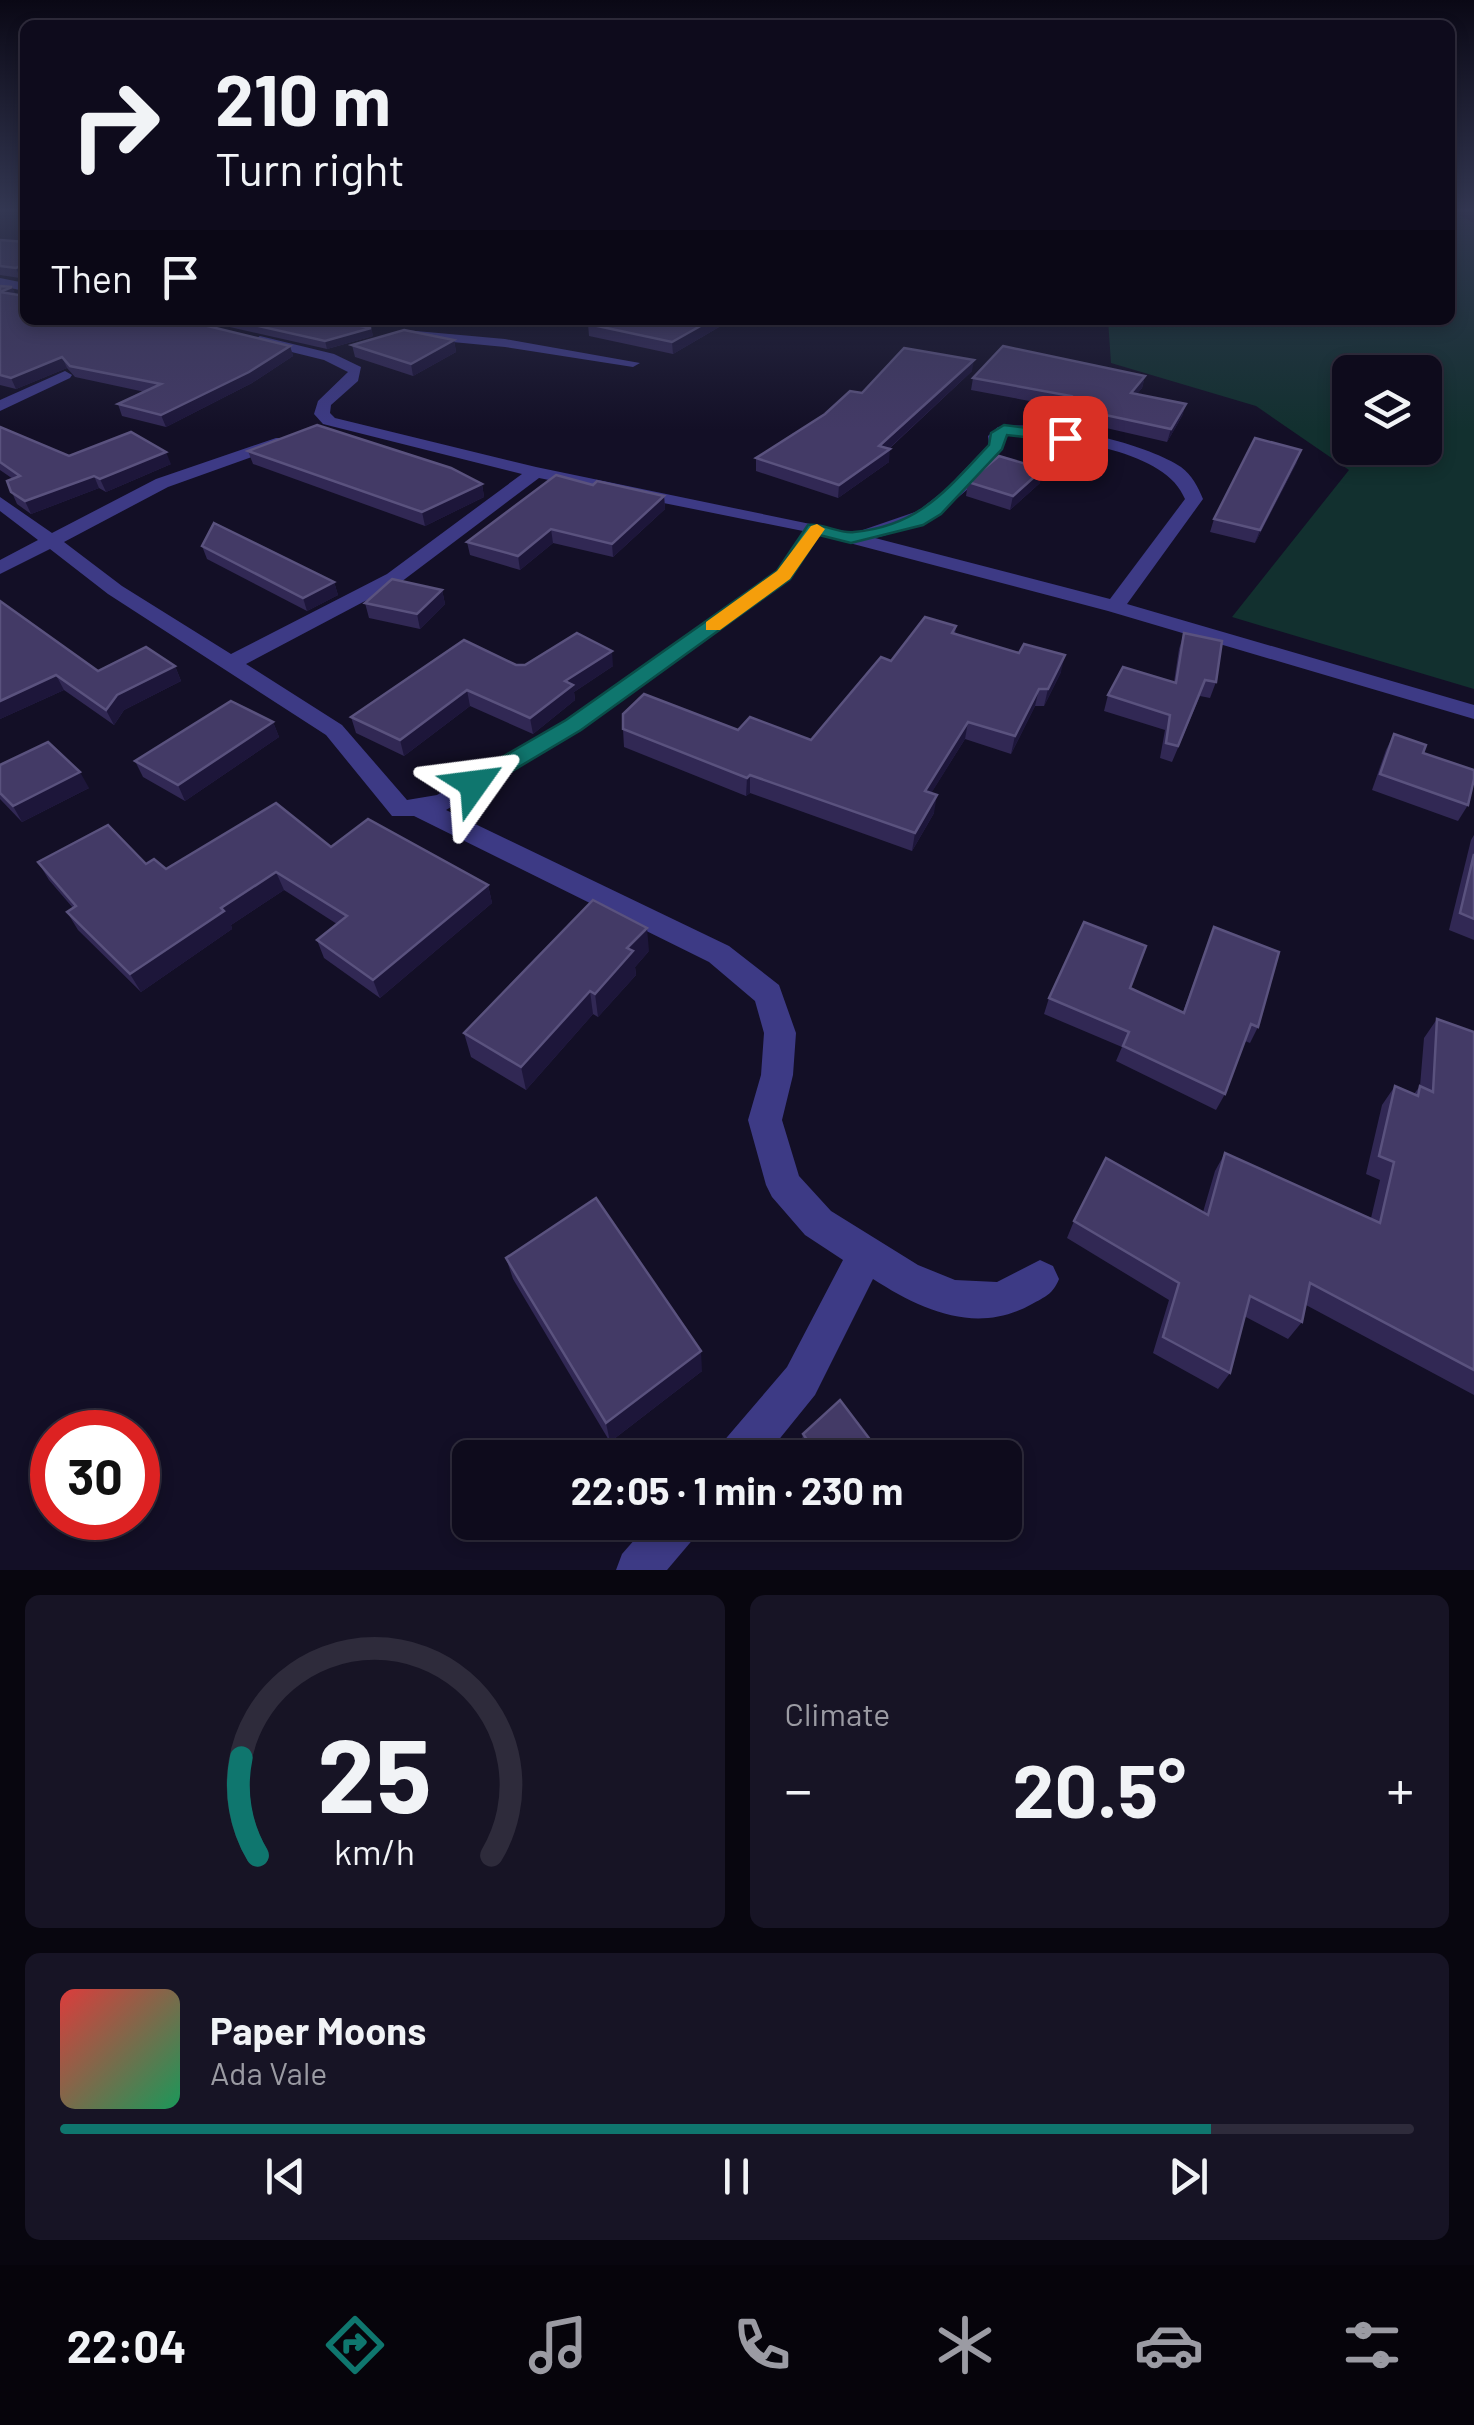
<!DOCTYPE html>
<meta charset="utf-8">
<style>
body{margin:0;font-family:Barlow,sans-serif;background:#171425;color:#f1f3f6;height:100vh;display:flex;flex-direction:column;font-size:38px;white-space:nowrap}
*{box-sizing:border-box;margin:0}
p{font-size:32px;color:#9b9ba3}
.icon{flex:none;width:55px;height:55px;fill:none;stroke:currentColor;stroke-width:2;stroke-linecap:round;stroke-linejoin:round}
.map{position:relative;height:1570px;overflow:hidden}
.sheet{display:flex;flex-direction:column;gap:25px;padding:25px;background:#08060f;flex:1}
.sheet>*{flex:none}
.guide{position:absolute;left:20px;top:20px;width:1435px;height:305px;border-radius:15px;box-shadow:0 5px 15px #0003,0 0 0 2px #2e2b3b;background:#0e0b1c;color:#f1f3f6;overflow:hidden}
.fabs{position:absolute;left:1332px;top:355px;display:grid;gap:20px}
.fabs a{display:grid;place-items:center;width:110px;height:110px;border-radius:15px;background:#0e0b1c;box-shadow:0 5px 15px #0003,0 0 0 2px #2e2b3b;font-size:50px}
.speed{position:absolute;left:30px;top:1410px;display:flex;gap:20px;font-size:50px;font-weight:700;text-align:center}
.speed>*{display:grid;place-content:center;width:130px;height:130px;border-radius:50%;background:#0e0b1c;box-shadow:0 5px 15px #0003,0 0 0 2px #2e2b3b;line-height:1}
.speed .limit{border:15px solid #d22;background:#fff;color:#111}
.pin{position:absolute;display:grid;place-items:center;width:85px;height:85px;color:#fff;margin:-42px;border-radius:20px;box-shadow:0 5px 15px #0006}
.me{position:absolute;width:110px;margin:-55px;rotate:59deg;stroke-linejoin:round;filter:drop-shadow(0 0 8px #0008)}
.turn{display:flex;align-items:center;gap:35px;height:210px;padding:0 30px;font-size:45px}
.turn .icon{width:130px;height:130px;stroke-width:2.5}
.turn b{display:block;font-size:70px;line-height:85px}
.then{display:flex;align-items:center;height:95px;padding:0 30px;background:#0003;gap:20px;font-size:38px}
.big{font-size:75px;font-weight:700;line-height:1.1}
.sheet .card{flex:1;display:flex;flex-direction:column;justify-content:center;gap:15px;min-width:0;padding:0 35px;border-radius:15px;background:#171425}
.sheet .dial{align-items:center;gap:0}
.dial svg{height:260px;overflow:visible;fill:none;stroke:#2e2b3b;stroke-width:7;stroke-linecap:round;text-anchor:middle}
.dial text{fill:#f1f3f6;stroke:none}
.song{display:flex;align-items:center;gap:30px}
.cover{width:120px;height:120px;border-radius:15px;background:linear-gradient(135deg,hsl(0 70% 55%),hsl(150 70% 35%))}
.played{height:10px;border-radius:5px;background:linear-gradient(90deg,#0f766e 85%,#2e2b3b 85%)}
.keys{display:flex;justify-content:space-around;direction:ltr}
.heat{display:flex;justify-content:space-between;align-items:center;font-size:55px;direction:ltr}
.sheet .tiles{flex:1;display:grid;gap:25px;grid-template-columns:1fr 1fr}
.card:last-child{grid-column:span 2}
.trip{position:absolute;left:452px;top:1440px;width:570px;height:100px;border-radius:15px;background:#0e0b1c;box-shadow:0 5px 15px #0003,0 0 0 2px #2e2b3b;font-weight:700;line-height:100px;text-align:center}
.tab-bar{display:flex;height:160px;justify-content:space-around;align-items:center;background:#06040b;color:#9b9ba3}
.tab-bar .icon{width:70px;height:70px}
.tab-bar .on{color:#0f766e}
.tab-bar b{font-size:45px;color:#f1f3f6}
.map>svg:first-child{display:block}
</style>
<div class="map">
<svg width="1474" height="1570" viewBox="0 0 1474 1570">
<rect width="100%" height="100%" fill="#130f26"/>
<path fill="#12302f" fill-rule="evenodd" d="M1450 210 1474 223V689L1232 617 1349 470 1256 406 1111 363 1108 320H1450ZM1350 372H1425V448H1350Z"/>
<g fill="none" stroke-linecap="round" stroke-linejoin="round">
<g fill="#3d3a85" fill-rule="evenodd">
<path d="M0 278 25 283V291L0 286Z"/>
<path d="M405 330 505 339 640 363 633 367 505 347 400 337 398 334Z"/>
<path d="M260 336 334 354 361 367 358 381 331 405 330 413 335 418 536 467 854 533 918 511 945 490 989 444 988 436 998 427C1041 419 1145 442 1181 467 1192 475 1198 487 1203 499L1127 604 1474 705V719L1108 611 819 535 791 579 581 730 446 810 729 946 779 985 796 1033 793 1075 782 1120 799 1176 831 1211 918 1265 955 1280 997 1282 1040 1260 1053 1266 1059 1279C1053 1294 1045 1297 1032 1304 977 1335 923 1311 873 1279L815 1395 764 1458H716L722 1443 787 1367 843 1260 805 1235 772 1197 766 1185 748 1120 761 1075 764 1033 755 1001 709 962 414 816H392L326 735 108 594 50 549 0 574V560L38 540 0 511V497L52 533 156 479 276 438H288V444L168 487 64 542 122 586 231 654 387 574 522 474 323 424 314 414 318 401 348 372 324 360 255 343 253 340ZM1008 435C1056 437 1166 448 1185 499L1110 599 875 538C931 525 985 486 1008 435ZM539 478 803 531 777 571 565 720 437 795 407 800 342 725 246 664 401 582Z"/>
<path d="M65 371 72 375 70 378 0 411V400Z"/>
<path d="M650 1522H702L695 1537 667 1570H616L622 1554Z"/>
</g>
</g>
<g fill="#312854">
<path d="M0 240 25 242 20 278 0 275Z"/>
<path d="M0 286 12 287 15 294 290 346 293 356 252 383 166 427 122 416 118 404 145 392 75 377 67 368 16 389 0 385Z"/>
<path d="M199 320H381L368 327 371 328 373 336 327 349Z"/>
<path d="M731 320 673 354 589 336 588 324Z"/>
<path d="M454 340 456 352 413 376 355 357 352 345Z"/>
<path d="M972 371 889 449V462L838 498 756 471V458L862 393Z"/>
<path d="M1145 376 1142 388 1137 394 1186 404 1182 416 1167 442 1080 422 1081 415 1066 411 1067 408 971 390 973 378Z"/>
<path d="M0 427 69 456 171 464 106 492 99 488 31 514 17 504 7 481 13 479 0 470Z"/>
<path d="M248 451 482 484 484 497 425 526 253 464Z"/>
<path d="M1297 462 1255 543 1210 532 1214 519Z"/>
<path d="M968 482 1040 483 1010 510 966 496Z"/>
<path d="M593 485 664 496 665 509 613 557 553 543 520 570 470 555 467 542Z"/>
<path d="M202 546 334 582 338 595 307 611 207 559Z"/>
<path d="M442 590 445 604 420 629 369 618 365 603Z"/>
<path d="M0 601 98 671 175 666 181 681 124 710 114 725 64 690 0 719Z"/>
<path d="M956 626 955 634 1061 672 1044 706H1035L1011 754 965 739 931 793 934 813 912 851 750 793 746 796 624 747 623 729 738 730 811 740 891 661Z"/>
<path d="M1184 633 1216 682 1210 698 1200 696 1172 762 1160 758 1165 730 1104 711 1108 695 1174 682 1179 649Z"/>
<path d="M516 665 613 666 574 692 575 700 533 734 470 706 404 756 356 733 351 717Z"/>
<path d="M273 722 279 737 185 801 143 777 135 761Z"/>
<path d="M1394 734 1423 753 1468 805 1458 821 1372 790 1386 750Z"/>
<path d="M0 765 89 788 22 822 0 799Z"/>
<path d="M1474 835V940L1449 930 1471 840Z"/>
<path d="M331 847 488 885 492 903 380 998 324 958 317 940 337 924 284 890 231 925 232 929 141 992 78 930 67 912 73 908 49 880 38 862 146 864 166 869Z"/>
<path d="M1214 927 1258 1027 1250 1043 1245 1041 1225 1094 1216 1110 1116 1061 1122 1047 1044 1014 1049 998 1130 988 1183 1012Z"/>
<path d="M649 951 635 967 636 975 598 1017 593 1014 526 1090 471 1057 464 1033Z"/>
<path d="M1437 1019 1474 1032V1395L1306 1305 1302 1322 1288 1339 1244 1316 1230 1373 1218 1389 1153 1353 1169 1300 1067 1238 1074 1221 1203 1212 1215 1171 1225 1153 1371 1218 1380 1180 1366 1174 1382 1105 1395 1086 1414 1094 1420 1086 1424 1038Z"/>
<path d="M506 1258 702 1371 610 1442 513 1279Z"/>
<path d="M803 1434 884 1458H815L802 1440Z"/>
</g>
<g fill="#1d163a">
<path d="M25 264V276L20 278 16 268Z"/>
<path d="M12 287 16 297 0 292Z"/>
<path d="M364 320H381L362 330 371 328 373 336 327 349 325 341Z"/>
<path d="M711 320H731L673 354 672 342Z"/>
<path d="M454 340 456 352 413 376 411 364Z"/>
<path d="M290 346 293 356 252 383 166 427 161 415Z"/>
<path d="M62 357 67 368 16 389 11 378Z"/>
<path d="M974 360 972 371 884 453 890 449 889 462 838 498 839 485Z"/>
<path d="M1145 376 1142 388 1128 405 1131 393Z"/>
<path d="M1186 404 1182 416 1167 442 1171 429Z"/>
<path d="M1301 450 1297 462 1255 543 1260 530Z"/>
<path d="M166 452 171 464 106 492 100 479Z"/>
<path d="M1043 469 1040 483 1010 510 1013 496Z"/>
<path d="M94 476 99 488 31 514 25 501Z"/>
<path d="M482 484 484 497 425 526 422 512Z"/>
<path d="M664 496 665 509 613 557 612 544Z"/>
<path d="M551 529 553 543 520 570 518 556Z"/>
<path d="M334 582 338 595 307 611 303 598Z"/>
<path d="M442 590 445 604 420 629 417 614Z"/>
<path d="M612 651 613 666 574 692 575 700 533 734 530 718 565 681Z"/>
<path d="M1065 655 1061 672 1044 706 1048 689Z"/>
<path d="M175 666 181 681 124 710 114 725 106 710 117 695Z"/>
<path d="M56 675 64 690 0 719V701Z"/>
<path d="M1039 689 1035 706 1011 754 1015 736Z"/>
<path d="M467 690 470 706 404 756 400 740Z"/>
<path d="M273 722 279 737 185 801 178 785Z"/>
<path d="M968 722 965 739 922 808 925 791Z"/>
<path d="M80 772 89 788 22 822 13 806Z"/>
<path d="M750 775V793L746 796 747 778Z"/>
<path d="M937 795 934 813 912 851 915 833Z"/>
<path d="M276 872 284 890 231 925 232 929 141 992 130 974 221 908Z"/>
<path d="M488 885 492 903 380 998 373 980Z"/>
<path d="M647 928 649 951 635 967 636 975 598 1017 595 994 627 948Z"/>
<path d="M590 991 593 1014 526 1090 521 1067Z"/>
<path d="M701 1351 702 1371 610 1442 606 1423Z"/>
</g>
<g fill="#433a66" stroke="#5a527e" stroke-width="2.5">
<path d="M0 240 25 242V264L16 268 0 266Z"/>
<path d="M0 286 12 287 0 292Z"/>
<path d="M0 292 25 296V320H183L290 346 249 372 161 415 118 404 161 384 70 366 62 357 11 378 0 375Z"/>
<path d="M232 320H364L355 325 371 328 325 341Z"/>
<path d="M596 320H711L672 342 588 324Z"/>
<path d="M404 330 454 340 411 364 352 345Z"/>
<path d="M1003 346 1145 376 1131 393 1186 404 1171 429 1082 410 1084 402 1068 399 1071 396 973 378Z"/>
<path d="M904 348 974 360 879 446 890 449 839 485 756 458 825 414 850 391 862 393Z"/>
<path d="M317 425 451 468 482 484 422 512 248 451Z"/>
<path d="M0 427 69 456 131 432 166 452 100 479 94 476 25 501 11 492 7 481 20 476 0 462Z"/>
<path d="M1255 438 1301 450 1260 530 1214 519Z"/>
<path d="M999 456 1043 469 1013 496 968 482Z"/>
<path d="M556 475 593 485 597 481 664 496 612 544 551 529 518 556 467 542Z"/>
<path d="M214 523 334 582 303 598 202 546Z"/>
<path d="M392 579 442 590 417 614 365 603Z"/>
<path d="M0 601 98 671 146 647 175 666 117 695 106 710 56 675 0 701Z"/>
<path d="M925 617 956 626 952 633 1019 653 1024 644 1065 655 1048 689H1039L1015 736 968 722 925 791 937 795 915 833 750 775 747 778 623 729V714L644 694 738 730 750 717 811 740 881 657 891 661Z"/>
<path d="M577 633 612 651 565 681 573 685 530 718 467 690 400 740 351 717 464 640 516 665H525Z"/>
<path d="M1184 633 1222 641 1216 682 1205 680 1178 746 1166 743 1170 715 1108 695 1123 667 1176 683Z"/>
<path d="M231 701 273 722 178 785 135 761Z"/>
<path d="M1394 734 1426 745 1423 753 1474 770V779L1468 805 1380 774Z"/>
<path d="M48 742 80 772 13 806 0 793V765Z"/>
<path d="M276 803 331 847 368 819 488 885 373 980 317 940 347 916 276 872 221 908 224 911 130 974 67 912 76 906 38 862 108 825 146 864 154 859 166 869Z"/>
<path d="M1474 854V919L1460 913Z"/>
<path d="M593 900 647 928 627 948 633 951 595 994 590 991 521 1067 464 1033Z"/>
<path d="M1084 922 1146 946 1130 988 1184 1013 1214 927 1279 952 1258 1027 1251 1024 1225 1094 1123 1046 1129 1032 1049 998Z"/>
<path d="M1437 1019 1474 1032V1370L1310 1283 1302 1322 1250 1296 1230 1373 1163 1337 1179 1283 1074 1221 1106 1158 1208 1215 1225 1153 1380 1223 1394 1162 1379 1156 1395 1086 1418 1096 1420 1086 1433 1092Z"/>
<path d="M596 1198 701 1351 606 1423 506 1258Z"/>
<path d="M840 1400 884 1458H820L803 1434Z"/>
</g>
<linearGradient id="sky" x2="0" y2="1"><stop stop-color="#0a0815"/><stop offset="0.49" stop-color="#333752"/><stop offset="1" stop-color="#333752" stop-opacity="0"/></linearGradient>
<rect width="1474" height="430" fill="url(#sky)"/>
<path fill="#0f766e" stroke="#0a4d48" stroke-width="2.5" d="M1004 425 1065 433 1073 438 1065 442 1007 435 1002 449 941 514 923 525 851 543 819 535 790 579 581 730 482 789H466L463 784 466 778 566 720 777 571 808 525C824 523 839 534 854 532 920 526 947 489 989 445L991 433Z"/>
<path fill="#f59e0b" d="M817 524 825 529 790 579 720 630H706V622L777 571 811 526Z"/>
</svg>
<div class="fabs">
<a><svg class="icon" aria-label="layers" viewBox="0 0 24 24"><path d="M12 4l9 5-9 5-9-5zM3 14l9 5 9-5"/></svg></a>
</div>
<div class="speed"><div class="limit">30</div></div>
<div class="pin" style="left:1065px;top:438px;background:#d93025"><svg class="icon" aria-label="arrive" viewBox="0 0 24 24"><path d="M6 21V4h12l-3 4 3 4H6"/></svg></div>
<svg class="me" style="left:474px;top:784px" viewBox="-20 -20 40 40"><path d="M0-17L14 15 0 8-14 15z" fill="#0f766e" stroke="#fff" stroke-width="4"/></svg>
<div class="trip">22:05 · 1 min · 230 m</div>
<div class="guide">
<div class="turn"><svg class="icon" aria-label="right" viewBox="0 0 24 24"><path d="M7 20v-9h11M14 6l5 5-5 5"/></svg><div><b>210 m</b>Turn right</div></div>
<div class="then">Then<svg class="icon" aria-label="arrive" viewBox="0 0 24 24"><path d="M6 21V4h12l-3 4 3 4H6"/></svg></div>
</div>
</div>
<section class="sheet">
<div class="tiles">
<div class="card dial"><svg viewBox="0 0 100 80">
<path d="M14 69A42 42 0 1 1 86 69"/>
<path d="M14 69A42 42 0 0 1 9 39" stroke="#0f766e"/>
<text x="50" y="56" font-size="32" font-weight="700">25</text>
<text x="50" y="72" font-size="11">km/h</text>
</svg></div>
<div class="card"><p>Climate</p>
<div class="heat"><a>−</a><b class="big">20.5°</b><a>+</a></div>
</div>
<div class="card">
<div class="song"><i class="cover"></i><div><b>Paper Moons</b><p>Ada Vale</p></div></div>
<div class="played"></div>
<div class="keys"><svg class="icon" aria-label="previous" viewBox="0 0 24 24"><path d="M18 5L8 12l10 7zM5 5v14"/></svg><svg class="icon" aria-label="pause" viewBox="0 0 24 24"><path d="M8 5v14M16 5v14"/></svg><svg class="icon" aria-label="next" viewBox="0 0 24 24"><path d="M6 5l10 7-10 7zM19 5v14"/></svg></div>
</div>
</div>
</section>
<nav class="tab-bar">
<b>22:04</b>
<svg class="icon on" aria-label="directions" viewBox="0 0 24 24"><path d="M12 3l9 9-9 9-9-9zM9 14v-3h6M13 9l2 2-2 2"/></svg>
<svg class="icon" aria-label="music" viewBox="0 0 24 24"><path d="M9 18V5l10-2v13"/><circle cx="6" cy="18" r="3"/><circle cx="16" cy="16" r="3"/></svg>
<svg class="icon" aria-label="phone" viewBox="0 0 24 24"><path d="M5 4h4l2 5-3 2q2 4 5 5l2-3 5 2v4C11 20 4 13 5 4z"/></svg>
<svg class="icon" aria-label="climate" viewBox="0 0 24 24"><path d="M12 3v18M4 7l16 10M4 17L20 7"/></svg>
<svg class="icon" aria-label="car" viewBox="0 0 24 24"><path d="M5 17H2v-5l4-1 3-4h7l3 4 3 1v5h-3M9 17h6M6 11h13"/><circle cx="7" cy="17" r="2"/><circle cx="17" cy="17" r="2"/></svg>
<svg class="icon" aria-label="filters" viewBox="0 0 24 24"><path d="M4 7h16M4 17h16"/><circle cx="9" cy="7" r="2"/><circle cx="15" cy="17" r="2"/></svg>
</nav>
